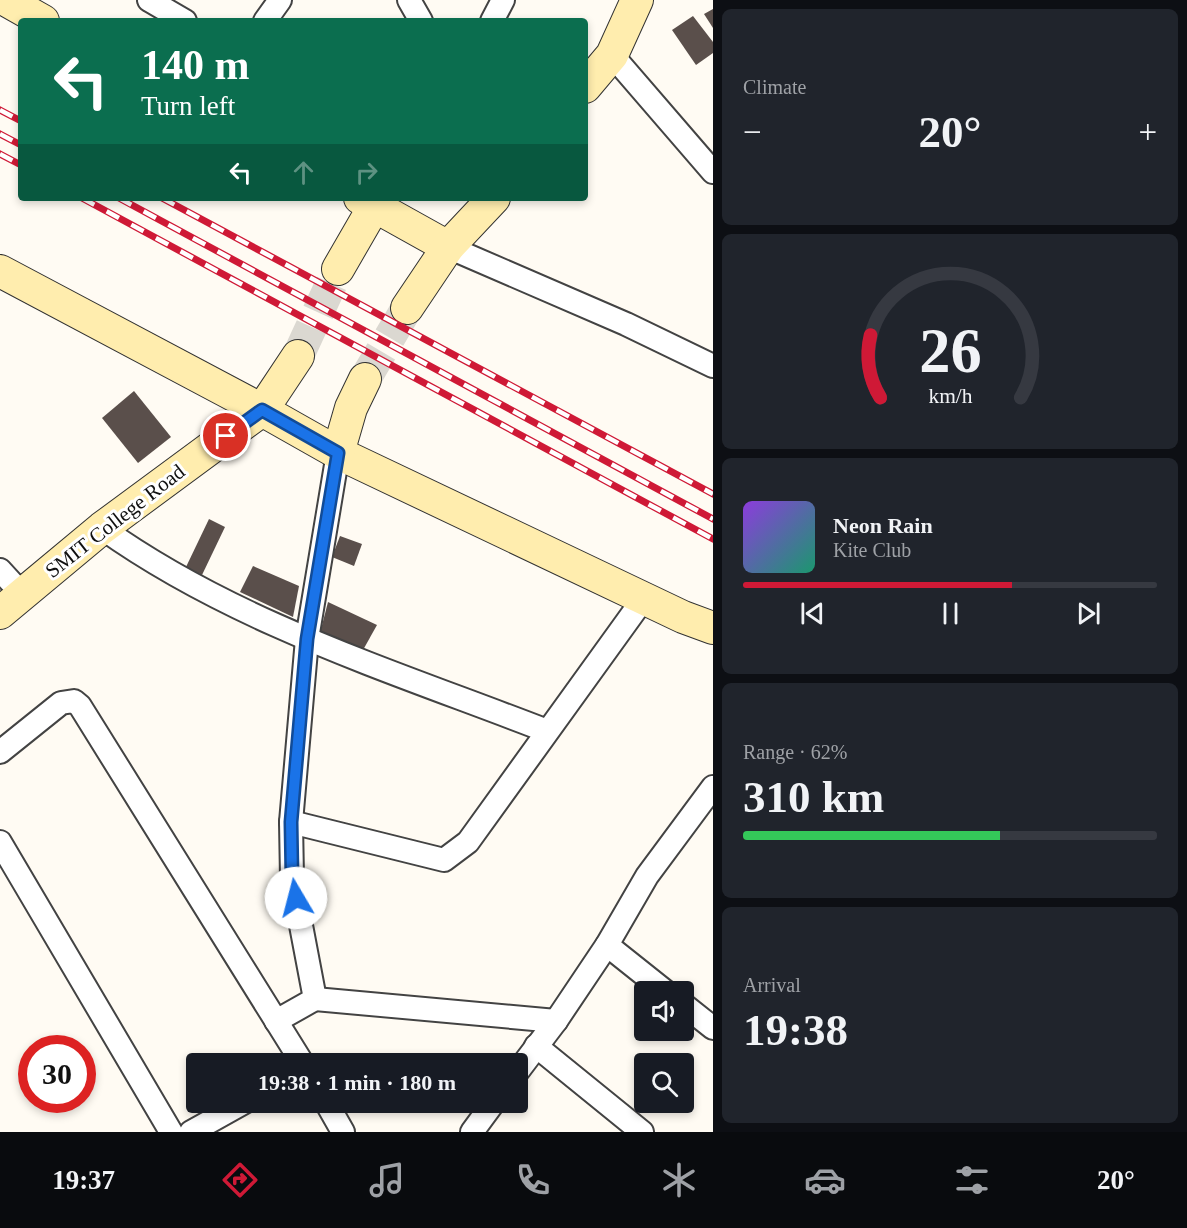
<!DOCTYPE html>
<meta charset="utf-8">
<style>
body{margin:0;font-family:Georgia,serif;background:#20242c;color:#f1f3f6;height:100vh;display:flex;flex-direction:column;font-size:22px;white-space:nowrap}
*{box-sizing:border-box;margin:0}
p{font-size:20px;color:#9ea1a6}
.icon{flex:none;width:33px;height:33px;fill:none;stroke:currentColor;stroke-width:2;stroke-linecap:round;stroke-linejoin:round}
.map{position:relative;flex:1;overflow:hidden}
.details{display:flex;flex-direction:column;gap:9px;padding:9px;background:#0d0f14;width:474px}
.details>*{flex:none}
.hud{position:absolute;left:18px;top:18px;width:570px;height:183px;border-radius:6px;box-shadow:0 3px 9px #0003;background:#0b6e4f;color:#fff;overflow:hidden}
.controls{position:absolute;left:634px;top:981px;display:grid;gap:12px}
.controls a{display:grid;place-items:center;width:60px;height:60px;border-radius:6px;background:#171b24;box-shadow:0 3px 9px #0003;font-size:30px}
.speed{position:absolute;left:18px;top:1035px;display:flex;gap:12px;font-size:30px;font-weight:700;text-align:center}
.speed>*{display:grid;place-content:center;width:78px;height:78px;border-radius:50%;background:#171b24;box-shadow:0 3px 9px #0003;line-height:1}
.speed .limit{border:9px solid #d22;background:#fff;color:#111}
.pin{position:absolute;display:grid;place-items:center;width:51px;height:51px;color:#fff;margin:-26px;border:3px solid #fff;border-radius:50%;box-shadow:0 2px 6px #0007}
.me{position:absolute;width:66px;margin:-33px;rotate:352deg;stroke-linejoin:round;filter:drop-shadow(0 0 4px #0008)}
.turn{display:flex;align-items:center;gap:21px;height:126px;padding:0 24px;font-size:27px}
.turn .icon{width:78px;height:78px;stroke-width:2.5}
.turn b{display:block;font-size:42px;line-height:51px}
.lanes{display:flex;align-items:center;height:57px;padding:0 24px;background:#0003;justify-content:center;gap:30px;direction:ltr}
.lanes .off{opacity:.35}
.big{font-size:45px;font-weight:700;line-height:1.1}
.details .tile{flex:1;display:flex;flex-direction:column;justify-content:center;gap:9px;min-width:0;padding:0 21px;border-radius:9px;background:#20242c}
.details .dial{align-items:center;gap:0}
.dial svg{height:156px;overflow:visible;fill:none;stroke:#363941;stroke-width:7;stroke-linecap:round;text-anchor:middle}
.dial text{fill:#f1f3f6;stroke:none}
.song{display:flex;align-items:center;gap:18px}
.cover{width:72px;height:72px;border-radius:9px;background:linear-gradient(135deg,hsl(270 70% 55%),hsl(160 70% 35%))}
.played{height:6px;border-radius:3px;background:linear-gradient(90deg,#cf1936 65%,#363941 65%)}
.keys{display:flex;justify-content:space-around;direction:ltr}
.heat{display:flex;justify-content:space-between;align-items:center;font-size:33px;direction:ltr}
.charge{height:9px;border-radius:4px;background:linear-gradient(90deg,#34c759 62%,#363941 0)}
.trip{position:absolute;left:186px;top:1053px;width:342px;height:60px;border-radius:6px;background:#171b24;box-shadow:0 3px 9px #0003;font-weight:700;line-height:60px;text-align:center}
.menu{display:flex;height:96px;justify-content:space-around;align-items:center;background:#090b0e;color:#9ea1a6}
.menu .icon{width:42px;height:42px}
.menu .selected{color:#cf1936}
.menu b{font-size:27px;color:#f1f3f6}
main{display:flex;flex:1;min-height:0}
.map>svg:first-child{display:block}
</style>
<main>
<div class="map">
<svg width="713" height="1132" viewBox="0 0 713 1132">
<rect width="100%" height="100%" fill="#fffbf3"/>
<g fill="#5a4f4b">
<path d="M713 9V28L704 14Z"/>
<path d="M693 16 713 42V53L696 65 672 30Z"/>
<path d="M134 391 171 437 138 463 102 418Z"/>
<path d="M209 519 225 527 202 575 186 567Z"/>
<path d="M340 536 362 544 354 566 332 557Z"/>
<path d="M253 566 299 586 293 617 240 592Z"/>
<path d="M328 602 377 625 363 650 320 633Z"/>
</g>
<g fill="none" stroke-linecap="round" stroke-linejoin="round">
<g stroke="#dbd8d1" stroke-width="32" stroke-dasharray="32 16" stroke-linecap="butt">
<path d="M298 356 338 269"/>
<path d="M365 379 407 308"/>
</g>
<g stroke="#434343" stroke-width="26">
<g id="street">
<path d="M149 0 185 21"/>
<path d="M409 0 421 21"/>
<path d="M265 21 280 0"/>
<path d="M492 21 503 0"/>
<path d="M612 55 713 172"/>
<path d="M448 247 626 324 713 366"/>
<path d="M102 528C235 623 395 672 547 731"/>
<path d="M0 570 22 594"/>
<path d="M0 752 61 703 74 701 80 706 303 1064"/>
<path d="M291 822 444 860 468 842 644 598"/>
<path d="M0 842 171 1132"/>
<path d="M607 945 666 992"/>
<path d="M315 999 556 1021"/>
<path d="M684 1005 713 1028"/>
<path d="M276 1021 315 999 292 878 291 822 307 639 338 453"/>
<path d="M536 1046 642 1132"/>
<path d="M518 1071 556 1021 607 945 647 876 713 787"/>
<path d="M326 1102 343 1132"/>
<path d="M191 1132 245 1102"/>
<path d="M472 1132 494 1102"/>
</g>
</g>
<g stroke="#323232" stroke-width="34">
<g id="secondary">
<path d="M6 0 43 21"/>
<path d="M585 87 612 55 637 0"/>
<path d="M360 198 448 247"/>
<path d="M338 269 379 198"/>
<path d="M0 271 262 410 338 453 683 617 713 628"/>
<path d="M407 308 448 247 494 198"/>
<path d="M338 453 351 408 365 379"/>
<path d="M0 613 102 528 262 410 298 356"/>
</g>
</g>
<use href="#street" stroke="#fff" stroke-width="22"/>
<use href="#secondary" stroke="#ffedae" stroke-width="32"/>
<g stroke="#cf1936" stroke-width="7">
<g id="rail">
<path d="M0 110 21 121"/>
<path d="M0 134 21 145"/>
<path d="M0 154 21 165"/>
<path d="M82 198 713 539"/>
<path d="M119 198 713 519"/>
<path d="M162 198 713 494"/>
</g>
</g>
<use href="#rail" stroke="#fff" stroke-width="4.5" stroke-dasharray="14" stroke-linecap="butt"/>
</g>
<g fill="none" stroke-linecap="round" stroke-linejoin="round">
<g stroke="#114b97" stroke-width="15">
<path id="route" d="M226 436 262 410 338 453 307 639 291 822 292 878 296 898"/>
</g>
<use href="#route" stroke="#1a73e8" stroke-width="10"/>
</g>
<g text-anchor="middle" stroke-width="6" stroke-linejoin="round" paint-order="stroke">
<g font-size="21" fill="#101010" stroke="#fff">
<text transform="translate(115 521) rotate(-38)" y="7">SMIT College Road</text>
</g>
</g>
</svg>
<div class="controls">
<a><svg class="icon" aria-label="sound" viewBox="0 0 24 24"><path d="M4 9h4l5-4v14l-5-4H4zM17 9q2 3 0 6"/></svg></a>
<a><svg class="icon" aria-label="search" viewBox="0 0 24 24"><circle cx="10" cy="10" r="6"/><path d="M15 15l6 6"/></svg></a>
</div>
<div class="speed"><div class="limit">30</div></div>
<div class="pin" style="left:226px;top:436px;background:#d93025"><svg class="icon" aria-label="arrive" viewBox="0 0 24 24"><path d="M6 21V4h12l-3 4 3 4H6"/></svg></div>
<svg class="me" style="left:296px;top:898px" viewBox="-20 -20 40 40"><circle r="19" fill="#fff"/><path d="M0-13L10 11 0 6-10 11z" fill="#1a73e8"/></svg>
<div class="trip">19:38 · 1 min · 180 m</div>
<div class="hud">
<div class="turn"><svg class="icon" aria-label="left" viewBox="0 0 24 24"><path d="M17 20v-9H6M10 6l-5 5 5 5"/></svg><div><b>140 m</b>Turn left</div></div>
<div class="lanes"><svg class="icon" aria-label="left" viewBox="0 0 24 24"><path d="M17 20v-9H6M10 6l-5 5 5 5"/></svg><svg class="icon off" aria-label="ahead" viewBox="0 0 24 24"><path d="M12 20V5M6 11l6-6 6 6"/></svg><svg class="icon off" aria-label="right" viewBox="0 0 24 24"><path d="M7 20v-9h11M14 6l5 5-5 5"/></svg></div>
</div>
</div>
<section class="details">
<div class="tile"><p>Climate</p>
<div class="heat"><a>−</a><b class="big">20°</b><a>+</a></div>
</div>
<div class="tile dial"><svg viewBox="0 0 100 80">
<path d="M14 69A42 42 0 1 1 86 69"/>
<path d="M14 69A42 42 0 0 1 9 37" stroke="#cf1936"/>
<text x="50" y="56" font-size="32" font-weight="700">26</text>
<text x="50" y="72" font-size="11">km/h</text>
</svg></div>
<div class="tile">
<div class="song"><i class="cover"></i><div><b>Neon Rain</b><p>Kite Club</p></div></div>
<div class="played"></div>
<div class="keys"><svg class="icon" aria-label="previous" viewBox="0 0 24 24"><path d="M18 5L8 12l10 7zM5 5v14"/></svg><svg class="icon" aria-label="pause" viewBox="0 0 24 24"><path d="M8 5v14M16 5v14"/></svg><svg class="icon" aria-label="next" viewBox="0 0 24 24"><path d="M6 5l10 7-10 7zM19 5v14"/></svg></div>
</div>
<div class="tile"><p>Range · 62%</p><b class="big">310 km</b><div class="charge"></div></div>
<div class="tile"><p>Arrival</p><b class="big">19:38</b></div>
</section>
</main>
<nav class="menu">
<b>19:37</b>
<svg class="icon selected" aria-label="directions" viewBox="0 0 24 24"><path d="M12 3l9 9-9 9-9-9zM9 14v-3h6M13 9l2 2-2 2"/></svg>
<svg class="icon" aria-label="music" viewBox="0 0 24 24"><path d="M9 18V5l10-2v13"/><circle cx="6" cy="18" r="3"/><circle cx="16" cy="16" r="3"/></svg>
<svg class="icon" aria-label="phone" viewBox="0 0 24 24"><path d="M5 4h4l2 5-3 2q2 4 5 5l2-3 5 2v4C11 20 4 13 5 4z"/></svg>
<svg class="icon" aria-label="climate" viewBox="0 0 24 24"><path d="M12 3v18M4 7l16 10M4 17L20 7"/></svg>
<svg class="icon" aria-label="car" viewBox="0 0 24 24"><path d="M5 17H2v-5l4-1 3-4h7l3 4 3 1v5h-3M9 17h6M6 11h13"/><circle cx="7" cy="17" r="2"/><circle cx="17" cy="17" r="2"/></svg>
<svg class="icon" aria-label="filters" viewBox="0 0 24 24"><path d="M4 7h16M4 17h16"/><circle cx="9" cy="7" r="2"/><circle cx="15" cy="17" r="2"/></svg>
<b>20°</b>
</nav>
